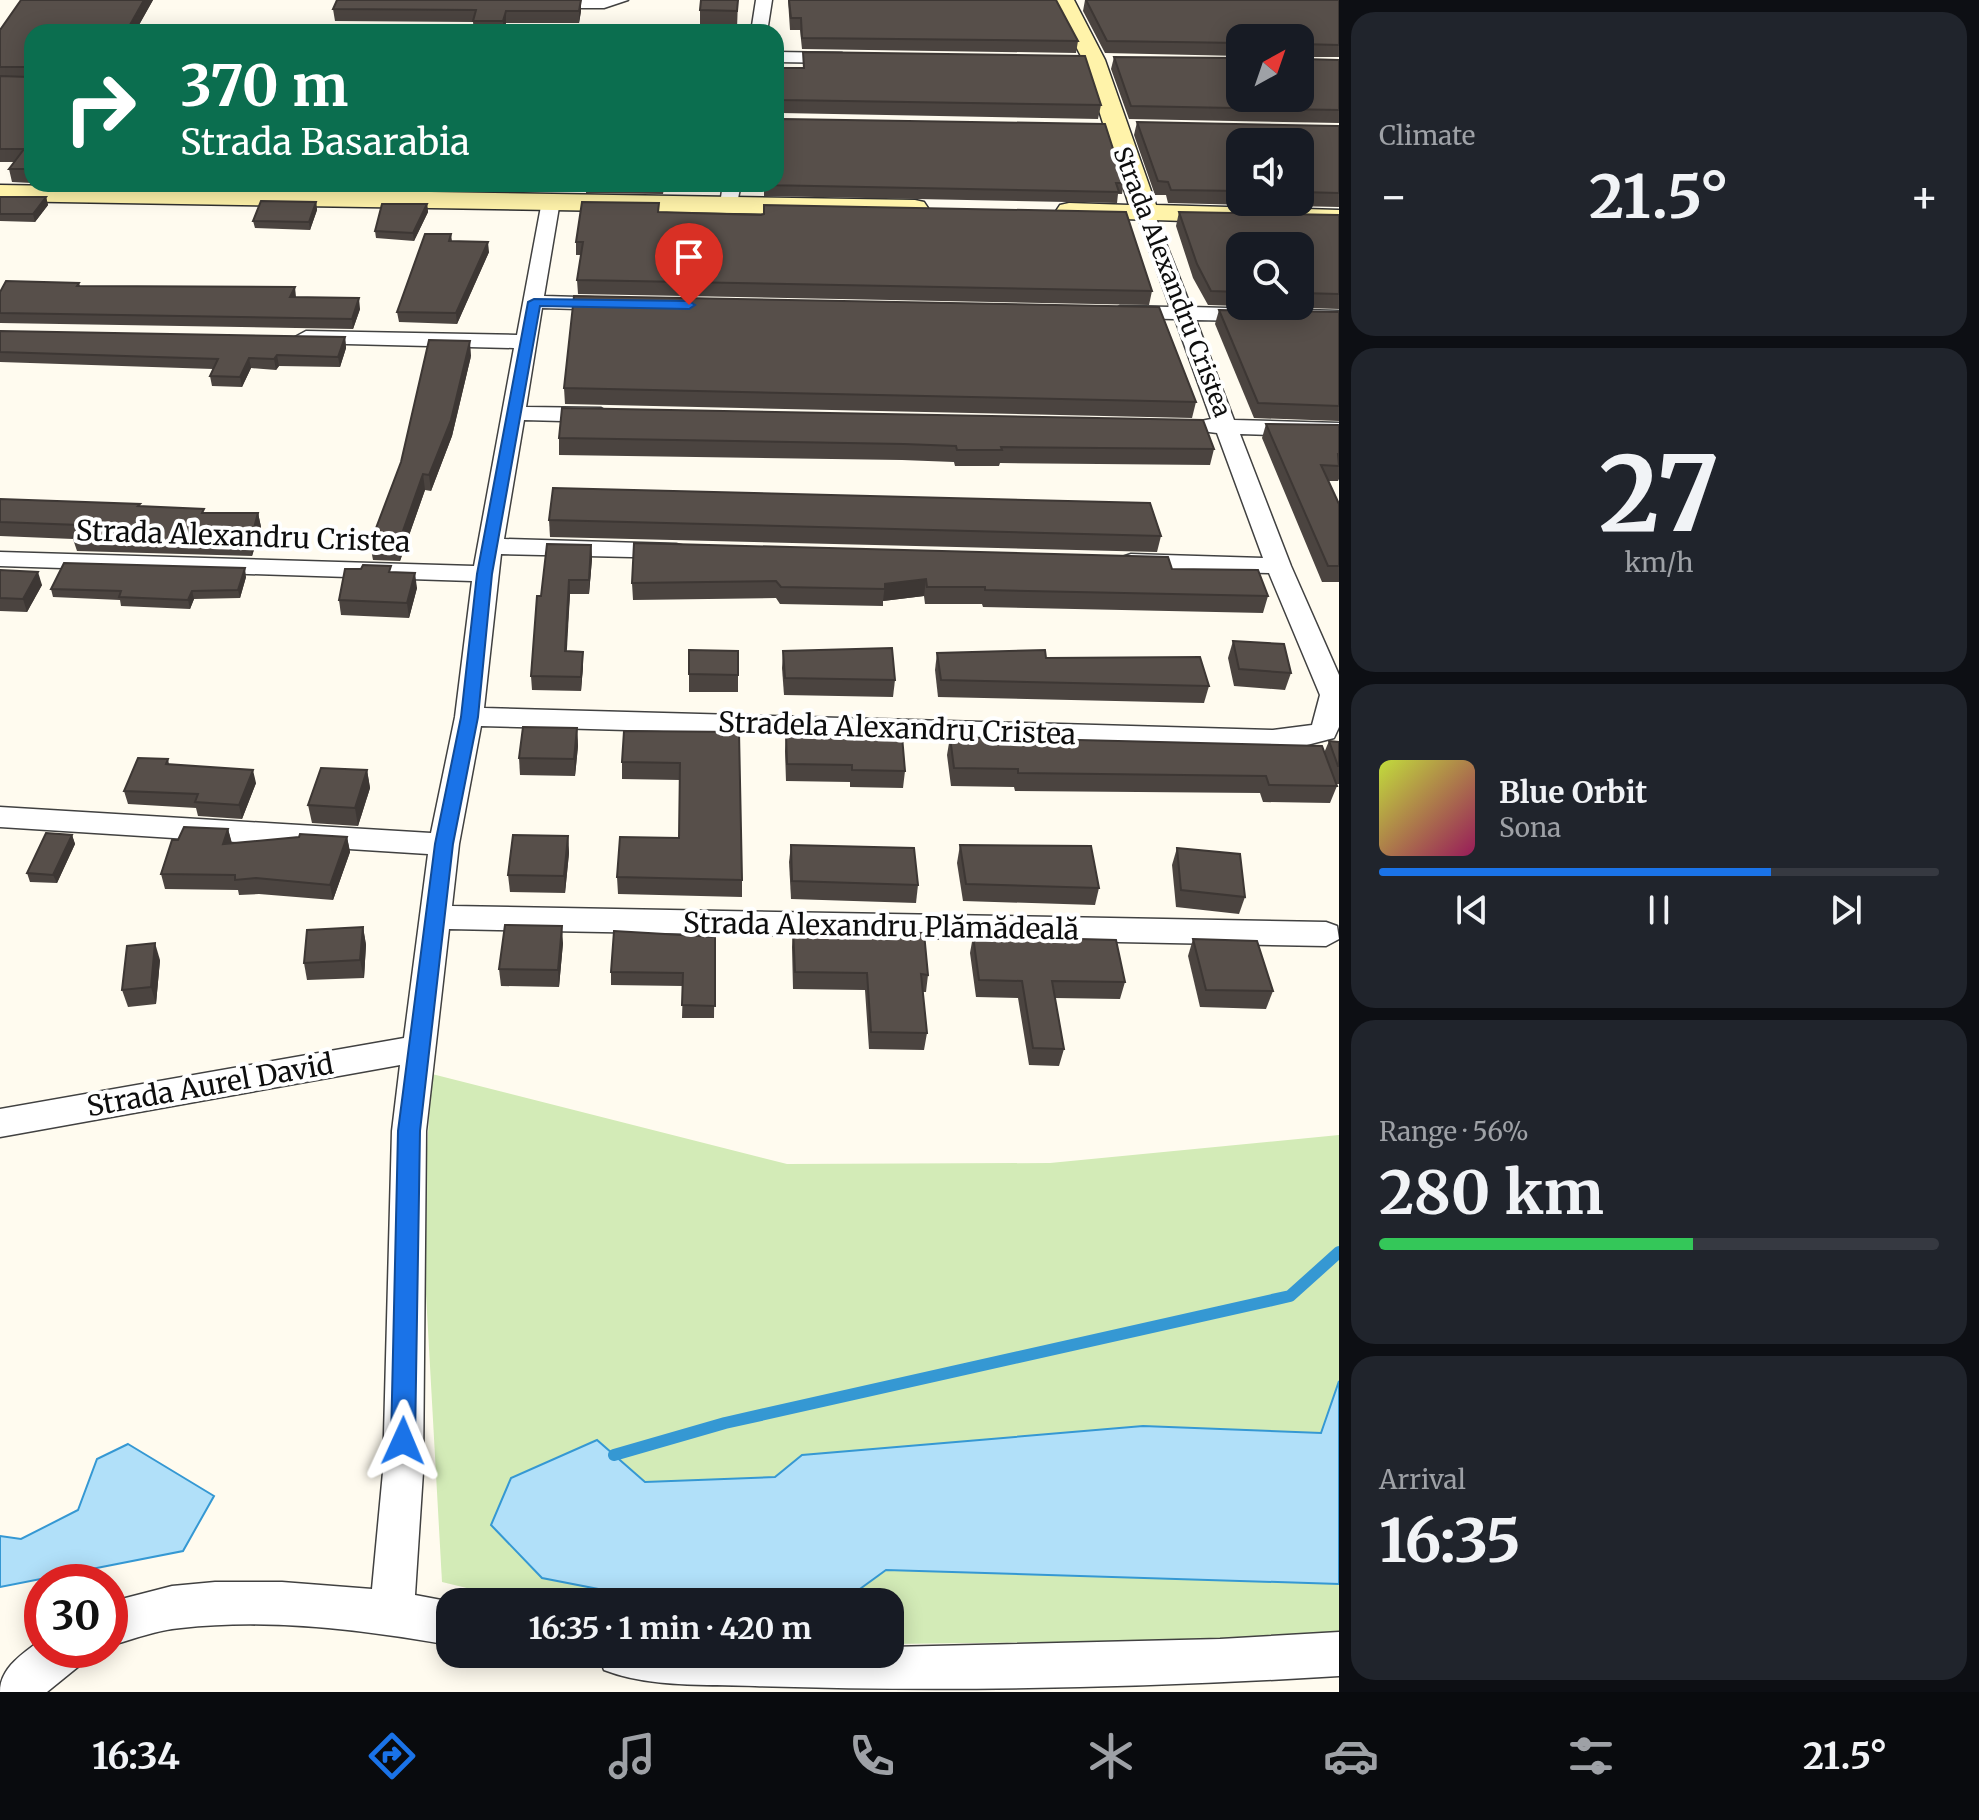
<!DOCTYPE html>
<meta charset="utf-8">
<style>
body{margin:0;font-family:Merriweather,serif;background:#20242c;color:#f1f3f6;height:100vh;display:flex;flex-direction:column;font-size:30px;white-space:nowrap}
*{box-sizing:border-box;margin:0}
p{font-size:26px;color:#9ea1a6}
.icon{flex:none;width:44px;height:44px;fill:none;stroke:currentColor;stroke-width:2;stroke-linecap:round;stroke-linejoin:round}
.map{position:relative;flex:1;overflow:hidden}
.details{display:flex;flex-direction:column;gap:12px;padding:12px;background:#0d0f14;width:640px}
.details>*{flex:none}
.guide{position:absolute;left:24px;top:24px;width:760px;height:168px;border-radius:24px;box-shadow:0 4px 20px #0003;background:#0b6e4f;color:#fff;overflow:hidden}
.needle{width:52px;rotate:40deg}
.controls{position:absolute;left:1226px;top:24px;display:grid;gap:16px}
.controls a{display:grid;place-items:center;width:88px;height:88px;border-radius:16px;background:#171b24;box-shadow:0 4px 20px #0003;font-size:40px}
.speed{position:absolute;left:24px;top:1564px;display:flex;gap:16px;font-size:40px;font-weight:700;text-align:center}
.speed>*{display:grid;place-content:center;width:104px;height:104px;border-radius:50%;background:#171b24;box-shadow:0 4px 20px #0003;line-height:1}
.speed .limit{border:12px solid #d22;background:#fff;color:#111}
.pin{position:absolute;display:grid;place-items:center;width:68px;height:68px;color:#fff;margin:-82px -34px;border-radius:50% 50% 50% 0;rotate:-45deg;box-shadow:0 0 8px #0007}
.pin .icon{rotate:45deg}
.me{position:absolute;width:88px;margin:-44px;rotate:1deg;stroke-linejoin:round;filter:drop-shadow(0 0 6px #0008)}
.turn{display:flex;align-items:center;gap:28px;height:168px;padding:0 24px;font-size:36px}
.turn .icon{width:104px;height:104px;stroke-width:2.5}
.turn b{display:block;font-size:56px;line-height:68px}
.big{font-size:60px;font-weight:700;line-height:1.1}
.details .widget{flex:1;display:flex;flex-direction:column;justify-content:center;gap:12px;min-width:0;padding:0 28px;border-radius:24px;background:#20242c}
.details .dial{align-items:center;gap:0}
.dial b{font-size:104px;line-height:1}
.song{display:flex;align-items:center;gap:24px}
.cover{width:96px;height:96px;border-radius:12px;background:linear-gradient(135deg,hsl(70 70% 55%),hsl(330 70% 35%))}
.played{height:8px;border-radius:4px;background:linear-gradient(90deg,#1a73e8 70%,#363941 70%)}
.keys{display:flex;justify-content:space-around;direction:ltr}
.heat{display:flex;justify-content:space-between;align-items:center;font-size:44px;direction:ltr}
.charge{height:12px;border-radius:6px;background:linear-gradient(90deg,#34c759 56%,#363941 0)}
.trip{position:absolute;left:436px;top:1588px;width:468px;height:80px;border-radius:24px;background:#171b24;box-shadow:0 4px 20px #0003;font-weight:700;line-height:80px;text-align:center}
.dock{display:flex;height:128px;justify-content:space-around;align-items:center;background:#090b0e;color:#9ea1a6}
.dock .icon{width:56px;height:56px}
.dock .active{color:#1a73e8}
.dock b{font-size:36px;color:#f1f3f6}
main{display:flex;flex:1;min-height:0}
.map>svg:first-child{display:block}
</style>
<main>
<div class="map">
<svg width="1339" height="1692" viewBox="0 0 1339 1692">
<rect width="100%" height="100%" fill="#fffbef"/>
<path fill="#d3ebb7" d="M432 1074 787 1164 1050 1163 1339 1135V1639L890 1644V1602H524L442 1582 422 1222Z"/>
<g fill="#b1e0f9" stroke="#3598d3" stroke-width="2">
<path d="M1339 1381V1584L886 1570 842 1602H665L542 1578 491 1525 511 1478 597 1440 645 1482 775 1477 802 1455 1143 1426 1321 1433Z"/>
<path d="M128 1444 214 1496 183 1551 0 1587V1536L21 1539 78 1510 97 1459Z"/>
</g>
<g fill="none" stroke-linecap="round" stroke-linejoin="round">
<path stroke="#3598d3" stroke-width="12" d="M614 1455 725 1423 1290 1296 1339 1252"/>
<g stroke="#414141" stroke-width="3">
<g id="street">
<path d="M534 0H628L604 8H540L535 6Z"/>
<path d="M756 0H772L767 32H751Z"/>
<path d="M776 52 842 53 850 58 842 63 776 62Z"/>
<path d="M723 184H741L736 208 729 210 720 204Z"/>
<path d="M551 195 560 201 544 296 612 298 622 304 612 310 542 308 526 407 601 408 612 415 601 422 524 420 504 539 676 544 685 546 688 551 685 556 676 558 501 554 484 708 1273 730 1312 725 1320 695 1269 573 1131 570 1122 567 1118 562 1122 557 1131 554 1263 558 1217 433 1201 431 1198 426 1201 421 1211 419 1175 319 1120 318 1110 312 1120 306 1170 307 1136 213 1145 207 1154 213 1191 307 1339 311V323L1196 320 1234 420 1339 423V437L1240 434 1291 566 1339 675V727L1334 738 1303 746 1273 748 481 726 459 844 452 906 1326 922 1337 926 1339 939 1326 946 449 929 426 1131 423 1472 415 1595 452 1602 450 1645C362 1630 271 1618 181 1628 157 1630 133 1639 110 1646V1602L172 1586 215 1582H282L372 1589 383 1472 392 1131 400 1065 0 1137V1109L404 1038 428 854 0 827V807L431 833 455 717 472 581 0 566V552L474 566 514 348 306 343 295 337 306 331 517 335 542 201Z"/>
<path d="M1339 1632V1676C1145 1688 949 1692 755 1686 706 1684 650 1688 604 1670L598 1654H890V1647L1220 1639Z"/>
<path d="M42 1639V1650H85L79 1666 47 1692H0C0 1667 24 1653 42 1639Z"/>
</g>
</g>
<g stroke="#303030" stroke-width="3">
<g id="secondary">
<path d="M1052 0H1074L1105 60 1156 205 1339 210V226L1060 217 1056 211 1060 205 1069 203 1129 205 1083 60Z"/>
<path d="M0 185 915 200 924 202 928 208 924 214 915 216 0 201Z"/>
</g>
</g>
<use href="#street" fill="#fff" fill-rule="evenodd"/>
<use href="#secondary" fill="#fff3aa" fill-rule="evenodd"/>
</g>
<g fill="#4b4440" fill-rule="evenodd">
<path d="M21 0H153L135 32H32V183L12 182 9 169 14 162H0V30Z"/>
<path d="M581 0V11L579 23H506L504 32H474L473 22 335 21 333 9Z"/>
<path d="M738 0 737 29 700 28V10Z"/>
<path d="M788 0H1056L1078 41 1076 53 802 49 800 30H790Z"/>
<path d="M1085 0H1339V57H1301L1303 59 1339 60V123L1129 119 1111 69 1114 57 1300 98 1240 38V56L1105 53 1083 11Z"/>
<path d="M803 52 1101 105 1098 119 781 113 780 68H803Z"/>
<path d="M1137 122 1339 126V207L1168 203 1166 195H1155L1134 135ZM1240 142H1300V202H1240Z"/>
<path d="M1124 183 1122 194H1118L1117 203 764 196V184Z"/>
<path d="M271 184H326L324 188 271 187Z"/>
<path d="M388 184H442L439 190 389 189Z"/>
<path d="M586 184H665L663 194 586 193Z"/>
<path d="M0 197H46L48 205 35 222 0 221Z"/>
<path d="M316 202 317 210 310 230 255 228 253 221Z"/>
<path d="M427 204 428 212 414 241 376 238 375 231Z"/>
<path d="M659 212 1152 291 1149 305 578 294 577 280 581 255H576V242Z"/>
<path d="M1179 212 1339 215V309L1208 305 1193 278 1176 226ZM1240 246H1300V306H1240Z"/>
<path d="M451 234 452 241 489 252 457 324 399 322 397 312Z"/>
<path d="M79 283 80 286 296 297 360 309 353 329 0 323V292Z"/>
<path d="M1219 310 1339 312V421L1254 418 1215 324Z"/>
<path d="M0 331 345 337 346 348 340 367 279 366 276 370 251 368 242 387 212 386 210 376 213 369 0 362Z"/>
<path d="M471 356 452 436 431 491 425 490 400 561 373 560 370 544Z"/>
<path d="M564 388 1196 402 1192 418 565 404Z"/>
<path d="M1266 424 1339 425V479L1338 481H1328L1339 504V582H1322L1262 438Z"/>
<path d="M559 438 1214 449 1210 465 1000 463 999 466H955L954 462 902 460 559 455Z"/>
<path d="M0 499 140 507 205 513H258L261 527 252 556 77 551 73 539 0 536Z"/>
<path d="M549 520 1161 536 1157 552 550 537Z"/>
<path d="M591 545 592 559 589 594H570L566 651 583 666 581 691 532 690 531 676 541 596Z"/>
<path d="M1172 569 1268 596 1263 613 983 607 982 604H925L924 596 883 601V606L780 604 776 598 633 600 632 583Z"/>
<path d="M0 570 42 585 27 612 0 611Z"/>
<path d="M392 572 417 588 409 618 341 615 339 600Z"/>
<path d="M246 577 240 598 194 599 190 609 121 606 120 600 53 597 51 589Z"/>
<path d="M1233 641 1291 673 1285 690 1234 686 1228 658Z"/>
<path d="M689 650 738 675V692H689Z"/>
<path d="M783 651 895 680 893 697 784 695 782 668Z"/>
<path d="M937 653 1046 658 1209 686 1204 703 938 697 935 670Z"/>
<path d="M577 728 578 746 575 776 520 775 519 758Z"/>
<path d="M739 732 742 880V897L618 894 617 877 679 838 680 780 622 779V762Z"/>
<path d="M786 734 905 771 903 788 850 787V782L786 781 785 751Z"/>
<path d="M950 737 1324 753 1329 741 1339 742V784H1336L1337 786 1330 803 1263 802 1260 793 1015 791 1014 787 951 786 947 755Z"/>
<path d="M168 759 169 764 256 783 242 819 198 816 196 808 128 804 124 791Z"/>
<path d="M367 770 370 788 358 826 312 823 308 805Z"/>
<path d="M228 829 232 843 347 837 350 852 333 900 259 894 239 895 238 890 165 889 161 874 178 840Z"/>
<path d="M72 835 75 844 57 883 30 882 27 873Z"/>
<path d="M568 836 569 853 565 893 510 892 508 875Z"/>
<path d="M791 845 918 885 916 903 791 899 789 862Z"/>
<path d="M960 845 1099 888 1095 905 963 901 957 863Z"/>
<path d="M1177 848 1245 897 1239 914 1176 907 1172 865Z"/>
<path d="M363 927 366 945 364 978 307 980 304 963Z"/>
<path d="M793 930 928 975 926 992H923L927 1033 924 1050 869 1049 865 990 793 989 792 947Z"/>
<path d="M973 936 1125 982 1120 999 1055 998 1064 1049 1059 1066 1029 1065 1018 998 976 997 970 953Z"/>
<path d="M715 937 714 1018H682L683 986 611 985V972Z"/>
<path d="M1193 939 1273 991 1266 1009 1200 1007 1188 956Z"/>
<path d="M563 943 559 987 501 986 499 969Z"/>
<path d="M160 960 156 1004 128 1007 122 990Z"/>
</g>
<g fill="#3d3734">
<path d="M144 0H153L135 32H126Z"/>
<path d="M581 0V11L579 23V11Z"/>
<path d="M506 11V23L504 32 503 21Z"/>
<path d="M46 197 48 205 35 222 33 214Z"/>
<path d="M316 202 317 210 310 230 309 222Z"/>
<path d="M427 204 428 212 414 241 413 233Z"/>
<path d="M488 242 489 252 457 324 456 313Z"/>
<path d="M295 287 296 297H290Z"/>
<path d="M359 298 360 309 353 329 352 319Z"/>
<path d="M345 337 346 348 340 367 338 357Z"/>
<path d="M470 341 471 356 452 436 431 491 429 475Z"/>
<path d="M277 355 279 366 276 370 274 359Z"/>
<path d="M249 358 251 368 242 387 240 377Z"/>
<path d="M423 474 425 490 400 561 398 545Z"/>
<path d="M258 513 261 527 252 556 250 543Z"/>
<path d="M591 545 592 559 589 594V580Z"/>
<path d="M245 568 246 577 240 598 238 590Z"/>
<path d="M38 572 42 585 27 612 23 599Z"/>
<path d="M415 573 417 588 409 618 407 603Z"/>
<path d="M926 579 924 596 883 601 885 584Z"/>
<path d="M569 580 570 594 566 666 565 651Z"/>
<path d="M192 591 194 599 190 609 188 600Z"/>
<path d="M583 652V666L581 691V677Z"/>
<path d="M577 728 578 746 575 776 574 759Z"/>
<path d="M253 770 256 783 242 819 239 805Z"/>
<path d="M367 770 370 788 358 826 355 808Z"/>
<path d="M228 829 232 845 223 844Z"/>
<path d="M72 835 75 844 57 883 53 875Z"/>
<path d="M568 836 569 853 565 893 564 876Z"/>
<path d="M347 837 350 852 333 900 330 885Z"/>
<path d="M562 926 563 943 559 987 558 970Z"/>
<path d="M363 927 366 945 364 978 360 960Z"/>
<path d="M155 943 160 960 156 1004 151 987Z"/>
</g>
<g fill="#574f4a" stroke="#3d3734" stroke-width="2">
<path d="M21 0H144L126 32H32V169H9L24 149H0V76L29 77 32 70 29 67H0V30Z"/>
<path d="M337 0H581L579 11H506L503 21H473L476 10 333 9Z"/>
<path d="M701 0H738L737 11 700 10Z"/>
<path d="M789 0H1056L1078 41 802 38 801 18H791Z"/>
<path d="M1086 0H1339V45L1301 44 1300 56 1303 59 1339 60V110L1131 106 1114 57 1240 58V98H1300V38H1240V43L1107 41Z"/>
<path d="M581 29 609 30V32H581Z"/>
<path d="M803 52 1085 56 1101 105 782 100 780 68H804Z"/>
<path d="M783 119 1105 124 1124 183H1116L1119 192 764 185V184H776V123H783Z"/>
<path d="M1137 122 1339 126V193L1300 192V142H1240V191L1171 190 1168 182 1158 181Z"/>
<path d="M0 197H46L33 214H0Z"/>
<path d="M261 201 316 202 309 222 253 221Z"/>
<path d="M582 202 659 203 658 212 761 215 764 214V205L1126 212 1152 291 577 280 583 242H576Z"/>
<path d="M382 204H427L413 233 375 231Z"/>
<path d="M1179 212 1339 215V294L1300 293V246H1240V292L1211 291 1197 264Z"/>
<path d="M425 234H451L449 241 488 242 456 313 397 312Z"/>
<path d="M6 281 79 283 77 286 295 287 290 297 359 298 352 319 0 313V292Z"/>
<path d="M574 296 1159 307 1196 402 564 388Z"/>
<path d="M1219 310 1339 312V406L1258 403Z"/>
<path d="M0 331 345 337 338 357 277 355 274 359 249 358 240 377 210 376 218 359 0 352Z"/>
<path d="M429 340 470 341 451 420 429 475 423 474 398 545 370 544 401 462Z"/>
<path d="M562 408 1203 420 1214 449 1001 447 1002 450H957L956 446 904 444 559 438Z"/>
<path d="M1266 424 1339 425V454H1338L1339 466 1321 465 1339 504V566H1328Z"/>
<path d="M553 488 1150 503 1161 536 549 520Z"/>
<path d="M0 499 140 504 138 506 204 509 202 513H258L250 543 73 537 79 525 0 522Z"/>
<path d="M634 543 1168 557 1172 569 1258 570 1268 596 985 590V587H927L926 579 885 584V589L781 587 776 581 632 583Z"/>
<path d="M547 544 591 545 589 580H569L565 651 583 652 581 677 531 676 537 596H541Z"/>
<path d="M64 563 245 568 238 590 192 591 188 600 119 597 121 591 51 589Z"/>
<path d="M363 565 391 566 389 572 415 573 407 603 339 600 345 569H361Z"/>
<path d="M0 570 38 572 23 599 0 598Z"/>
<path d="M1233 641 1284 644 1291 673 1239 669Z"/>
<path d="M892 648 895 680 785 678 783 651Z"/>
<path d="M689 650 738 651V675L689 674Z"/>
<path d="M1045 650 1046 658 1200 657 1209 686 941 680 937 653Z"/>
<path d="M523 727 577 728 574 759 519 758Z"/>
<path d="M624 731 739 732 742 880 617 877 620 837 679 838 680 763 622 762Z"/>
<path d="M786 734 902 736 905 771 852 770V765L787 764Z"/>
<path d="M950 737 1322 746 1337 786 1269 785 1266 776 1018 773V769L954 768Z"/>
<path d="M1329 741 1339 742V766H1338Z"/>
<path d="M138 758 168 759 166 764 253 770 239 805 195 802 198 794 124 791Z"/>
<path d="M321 768 367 770 355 808 308 805Z"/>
<path d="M184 827 228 829 223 844 299 837 300 834 347 837 330 885 256 878 235 880V875L161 874 172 840H178Z"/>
<path d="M46 833 72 835 53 875 27 873Z"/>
<path d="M513 835 568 836 564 876 508 875Z"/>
<path d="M791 845 914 848 918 885 792 881Z"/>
<path d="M960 845 1091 846 1099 888 966 884Z"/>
<path d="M1177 848 1240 854 1245 897 1181 890Z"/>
<path d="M505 925 562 926 558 970 499 969Z"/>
<path d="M363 927 360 960 304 963 307 930Z"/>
<path d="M793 930 924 933 928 975 921 974 927 1033 871 1032 867 973 795 972Z"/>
<path d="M614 931 715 937V1006L682 1005 683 973 611 972Z"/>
<path d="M973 936 1116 940 1125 982 1052 981 1064 1049 1033 1048 1022 981 979 980Z"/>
<path d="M1193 939 1257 941 1273 991 1206 990Z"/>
<path d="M155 943 151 987 122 990 127 946Z"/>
</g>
<path fill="#1a73e8" stroke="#114b97" stroke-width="2" d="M534 299 689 301 695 305 689 309 540 306 492 574 478 717 453 844 420 1131 415 1441 412 1449 403 1453 395 1449 391 1441 398 1131 435 844 461 717 477 574 528 302Z"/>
<g text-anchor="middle" stroke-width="8" stroke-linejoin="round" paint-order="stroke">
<g font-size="24" fill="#0e0e0e" stroke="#fff">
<text transform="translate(1172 282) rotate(69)" y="8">Strada Alexandru Cristea</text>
</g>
<g font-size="28" fill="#0e0e0e" stroke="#fff">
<text transform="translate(243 536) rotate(2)" y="10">Strada Alexandru Cristea</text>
<text transform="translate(897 728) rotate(2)" y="10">Stradela Alexandru Cristea</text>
<text transform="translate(881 926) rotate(1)" y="10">Strada Alexandru Plămădeală</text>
<text transform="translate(210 1085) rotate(-10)" y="10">Strada Aurel David</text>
</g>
</g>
</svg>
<div class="controls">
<a><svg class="needle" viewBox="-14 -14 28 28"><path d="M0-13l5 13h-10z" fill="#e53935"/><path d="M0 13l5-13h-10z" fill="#9ea1a6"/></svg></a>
<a><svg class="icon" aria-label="sound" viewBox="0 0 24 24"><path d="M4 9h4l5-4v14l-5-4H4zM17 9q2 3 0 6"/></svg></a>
<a><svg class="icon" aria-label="search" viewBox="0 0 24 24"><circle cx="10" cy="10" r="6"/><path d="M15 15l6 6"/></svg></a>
</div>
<div class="speed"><div class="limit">30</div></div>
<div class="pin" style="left:689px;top:305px;background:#d93025"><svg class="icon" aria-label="arrive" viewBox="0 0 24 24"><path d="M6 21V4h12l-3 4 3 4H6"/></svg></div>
<svg class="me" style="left:403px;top:1441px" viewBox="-20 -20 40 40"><path d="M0-17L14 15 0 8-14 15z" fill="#1a73e8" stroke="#fff" stroke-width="4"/></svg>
<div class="trip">16:35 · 1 min · 420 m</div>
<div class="guide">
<div class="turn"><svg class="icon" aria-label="right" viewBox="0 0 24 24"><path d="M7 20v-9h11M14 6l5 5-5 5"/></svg><div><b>370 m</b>Strada Basarabia</div></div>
</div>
</div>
<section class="details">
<div class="widget"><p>Climate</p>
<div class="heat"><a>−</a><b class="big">21.5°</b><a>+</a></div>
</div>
<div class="widget dial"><b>27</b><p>km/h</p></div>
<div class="widget">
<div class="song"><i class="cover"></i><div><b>Blue Orbit</b><p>Sona</p></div></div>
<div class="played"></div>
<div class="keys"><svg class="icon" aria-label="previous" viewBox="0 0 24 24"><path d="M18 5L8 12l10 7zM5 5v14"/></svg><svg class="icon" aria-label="pause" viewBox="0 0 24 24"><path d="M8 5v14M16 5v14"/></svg><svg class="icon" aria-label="next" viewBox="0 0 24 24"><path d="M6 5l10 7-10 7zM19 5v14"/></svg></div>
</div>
<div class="widget"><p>Range · 56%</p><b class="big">280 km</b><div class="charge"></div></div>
<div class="widget"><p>Arrival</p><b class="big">16:35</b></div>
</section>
</main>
<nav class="dock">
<b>16:34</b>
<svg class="icon active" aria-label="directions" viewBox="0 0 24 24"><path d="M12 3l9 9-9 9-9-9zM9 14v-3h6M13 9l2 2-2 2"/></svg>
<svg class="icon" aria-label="music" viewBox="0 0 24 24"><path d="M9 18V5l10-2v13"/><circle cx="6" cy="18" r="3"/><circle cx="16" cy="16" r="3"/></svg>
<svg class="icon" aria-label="phone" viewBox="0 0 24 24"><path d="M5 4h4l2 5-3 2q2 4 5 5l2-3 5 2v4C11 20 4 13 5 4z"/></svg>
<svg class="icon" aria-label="climate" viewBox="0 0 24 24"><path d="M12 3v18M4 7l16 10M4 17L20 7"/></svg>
<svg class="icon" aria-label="car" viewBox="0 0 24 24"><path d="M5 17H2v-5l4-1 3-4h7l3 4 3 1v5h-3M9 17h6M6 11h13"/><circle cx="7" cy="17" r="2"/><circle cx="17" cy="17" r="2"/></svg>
<svg class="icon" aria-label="filters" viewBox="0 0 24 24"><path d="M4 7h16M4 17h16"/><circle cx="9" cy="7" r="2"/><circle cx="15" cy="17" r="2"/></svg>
<b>21.5°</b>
</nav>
